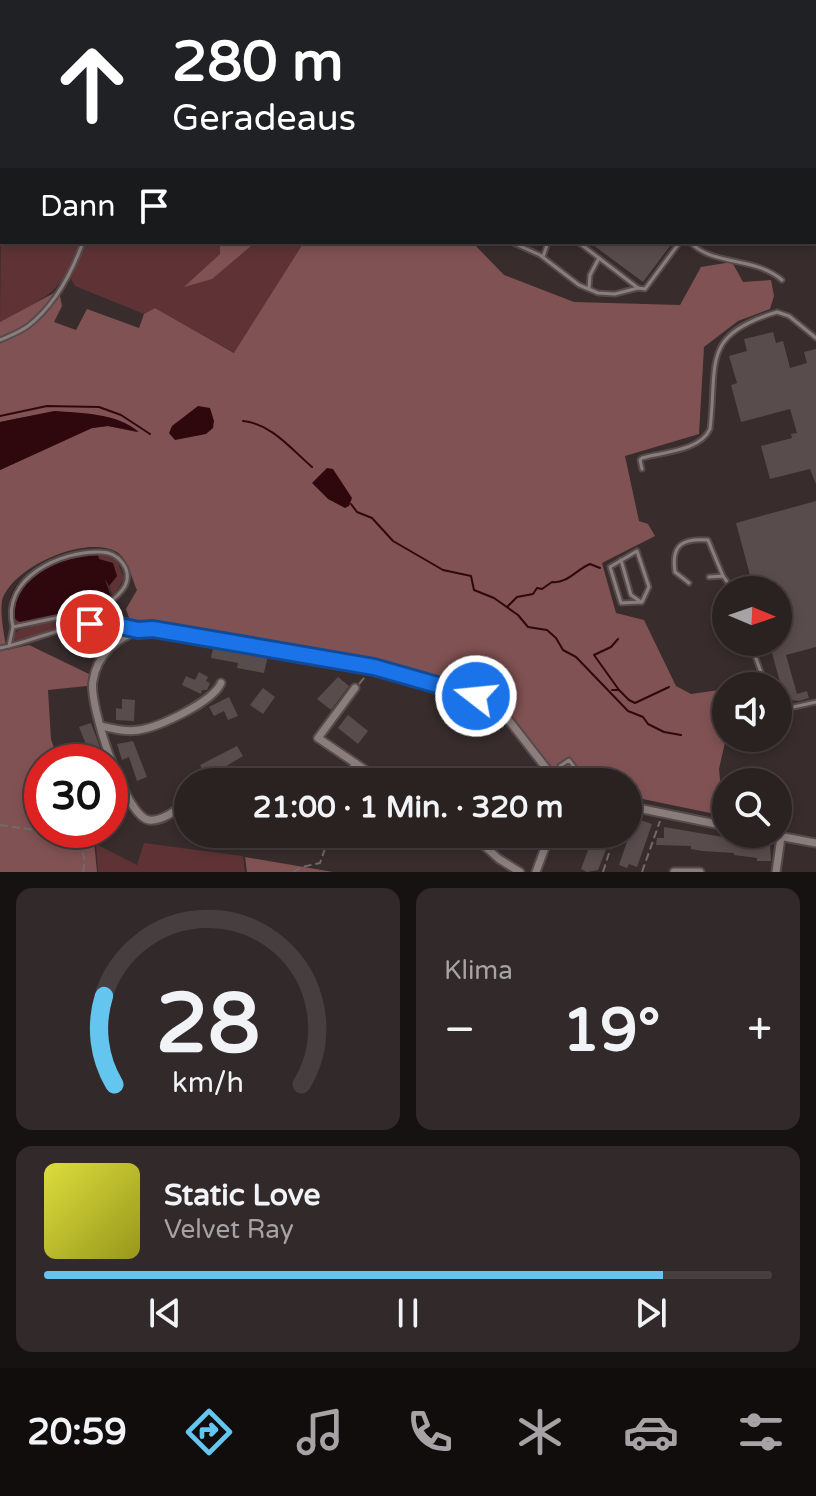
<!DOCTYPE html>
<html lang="de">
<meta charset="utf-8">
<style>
body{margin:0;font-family:"Varela Round",sans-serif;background:#32292a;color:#f1f3f6;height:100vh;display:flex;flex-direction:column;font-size:30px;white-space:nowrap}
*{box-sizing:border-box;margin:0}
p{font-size:26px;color:#a5a3a5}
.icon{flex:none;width:44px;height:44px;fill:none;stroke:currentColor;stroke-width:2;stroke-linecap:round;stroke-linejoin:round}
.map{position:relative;height:872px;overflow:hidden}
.sheet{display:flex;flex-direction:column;gap:16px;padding:16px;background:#171212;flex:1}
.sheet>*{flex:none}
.hud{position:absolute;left:0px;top:0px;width:816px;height:244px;box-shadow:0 4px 12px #0003,0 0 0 2px #463e3f;background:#202124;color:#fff;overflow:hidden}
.needle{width:52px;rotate:92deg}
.tools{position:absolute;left:712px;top:576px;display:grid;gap:16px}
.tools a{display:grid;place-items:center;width:80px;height:80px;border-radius:50%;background:#2a2121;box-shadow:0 4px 12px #0003,0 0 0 2px #463e3f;font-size:40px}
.speed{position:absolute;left:24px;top:744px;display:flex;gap:16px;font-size:40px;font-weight:700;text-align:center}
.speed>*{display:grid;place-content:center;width:104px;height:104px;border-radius:50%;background:#2a2121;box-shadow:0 4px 12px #0003,0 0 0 2px #463e3f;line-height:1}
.speed .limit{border:12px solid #d22;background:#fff;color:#111}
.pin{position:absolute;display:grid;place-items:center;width:68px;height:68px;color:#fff;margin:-34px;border:4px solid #fff;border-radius:50%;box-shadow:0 2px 8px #0007}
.me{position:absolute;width:88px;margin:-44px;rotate:286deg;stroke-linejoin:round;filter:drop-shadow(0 0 6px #0008)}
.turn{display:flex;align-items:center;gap:28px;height:168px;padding:0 40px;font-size:36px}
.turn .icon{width:104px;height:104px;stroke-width:2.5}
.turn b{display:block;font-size:56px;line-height:68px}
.then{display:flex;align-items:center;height:76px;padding:0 40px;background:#0003;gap:16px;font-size:30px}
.big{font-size:60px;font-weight:800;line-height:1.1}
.sheet .tile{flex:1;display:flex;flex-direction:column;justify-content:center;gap:12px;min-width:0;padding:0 28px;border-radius:16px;background:#32292a}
.sheet .dial{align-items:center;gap:0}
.dial svg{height:208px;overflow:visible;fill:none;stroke:#463e3f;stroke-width:7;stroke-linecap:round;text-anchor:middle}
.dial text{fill:#f1f3f6;stroke:none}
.song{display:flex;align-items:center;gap:24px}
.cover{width:96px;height:96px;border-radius:12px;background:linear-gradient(135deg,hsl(60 70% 55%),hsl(60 70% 35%))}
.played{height:8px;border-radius:4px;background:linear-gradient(90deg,#64c5ee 85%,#463e3f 85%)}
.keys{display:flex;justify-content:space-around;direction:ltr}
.heat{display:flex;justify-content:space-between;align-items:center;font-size:44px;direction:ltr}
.sheet .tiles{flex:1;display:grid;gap:16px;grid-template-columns:1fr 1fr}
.tile:last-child{grid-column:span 2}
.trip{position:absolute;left:174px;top:768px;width:468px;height:80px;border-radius:40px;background:#2a2121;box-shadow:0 4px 12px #0003,0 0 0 2px #463e3f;font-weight:800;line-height:80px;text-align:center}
.tabs{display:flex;height:128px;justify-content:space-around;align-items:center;background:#110d0d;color:#a5a3a5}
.tabs .icon{width:56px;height:56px}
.tabs .current{color:#64c5ee}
.tabs b{font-size:36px;color:#f1f3f6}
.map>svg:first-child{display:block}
</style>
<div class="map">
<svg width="816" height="872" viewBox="0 0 816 872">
<rect width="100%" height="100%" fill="#382c2c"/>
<g fill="#5f3335">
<path d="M2 133V242H81C64 293 44 298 0 322Z"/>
<path d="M85 242H220V254L186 287 251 246 249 242H304L235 353 155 308 144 314 75 286 71 279Z"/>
<path d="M106 555 117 560 124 579 113 596 109 586 117 576 106 578 111 597 88 609 89 613 100 614 101 620 13 641 12 636 19 630 30 627V623H17L9 614C8 607 9 597 13 590 27 568 82 555 106 555Z"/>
<path d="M144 843 243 856 245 872H98L96 844 137 865Z"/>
</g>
<g fill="#815253">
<path d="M220 242H249L251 246 212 279 184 287 220 254Z"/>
<path d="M304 242H472L504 275 574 302 680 305 701 267 732 262 743 282 771 280 774 296 770 309 738 321 704 347 699 434 625 456 639 521 648 524 655 536 602 563 616 613 644 620 676 686 691 694 726 689V738L719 769 721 791 715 814 628 796V782H566L547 763 507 712 472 687 369 662 130 621 126 609 137 590C132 579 128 559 117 552 86 534 11 567 2 601 0 615 4 635 7 650L29 645 89 674 87 686 48 690 51 739 59 762H42V830H93L97 872H0V470L92 428 108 426 137 432C130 425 124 423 114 420 74 408 40 413 0 422V322L54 293 60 296 62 306 54 322 76 330 87 309 139 328 144 314 155 308 234 353Z"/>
<path d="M245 857 333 872H247Z"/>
</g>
<g fill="#2f080d">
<path d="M198 406 210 408 214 421 213 428 206 434 175 440 169 433 172 426Z"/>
<path d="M54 411C82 413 117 413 139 432L108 426 92 428 0 470V422Z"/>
<path d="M327 468 333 469 352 498 349 506 345 508 328 499 312 483Z"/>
<path d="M98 555 99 559 113 563 117 576 109 586 105 579 111 597C99 607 42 623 26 623 19 623 15 619 10 614 1 570 67 558 98 555Z"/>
</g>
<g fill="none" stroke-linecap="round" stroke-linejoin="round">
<g stroke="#2f080d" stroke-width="2">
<path d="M0 416 47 406 99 407 121 415 150 434"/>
<path d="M243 421C272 424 291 449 312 467"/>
<path d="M351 504 357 512 372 518 393 541 443 570 471 576 474 590 494 598 518 615 528 627 547 630 556 638 563 650 576 657 628 711 643 717 648 724 664 732 681 735"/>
<path d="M507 607 517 597 533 594 537 588 542 589 552 582C567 584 577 569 590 564L600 568"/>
<path d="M618 639 611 647 594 655 619 690"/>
<path d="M612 690H619L629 700 635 703 669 687"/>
</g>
</g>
<g fill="#594c4c">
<path d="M589 242H673L643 282Z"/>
<path d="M773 332 776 343 783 341 790 368 807 363 804 352 816 349V484L810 469 770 479 761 446 792 438 791 434 797 433 790 409 741 422 731 385 737 383 729 356 747 351 744 339Z"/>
<path d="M816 501V647L786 655 797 694 807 691 809 698 799 701 781 699 784 697 769 642H778V590H754L736 523Z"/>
<path d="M213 648 268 656 264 673 237 668 238 663 211 658Z"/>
<path d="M199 672 208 677 206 681 210 683 207 690H202L201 694 182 685 186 676 195 680Z"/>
<path d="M338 677 349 686 331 710 317 699Z"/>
<path d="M263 688 275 697 263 714 250 705Z"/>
<path d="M229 697 238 716 228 720 224 711 214 716 209 707Z"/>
<path d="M122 699 135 700 134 721 116 720V708L122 709Z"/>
<path d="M348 715 368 731 358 744 338 728Z"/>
<path d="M91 723 97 739 105 762H93L79 727Z"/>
<path d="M133 741 147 777 137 781 129 757 122 760 117 744Z"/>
<path d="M237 746 243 756 207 778 200 765Z"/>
<path d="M635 818 652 824 637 867 629 864 627 868 619 865Z"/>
<path d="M664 827 770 845 771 861H757V858L734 855V853L702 851 691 849V846L656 845 657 838H664Z"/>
<path d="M594 834H612L598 870 587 872 581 869Z"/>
</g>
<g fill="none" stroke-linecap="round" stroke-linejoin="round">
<g stroke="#564b4b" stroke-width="7">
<g id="lane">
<path d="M758 0 759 2"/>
<path d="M814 62 816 63"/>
<path d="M511 242 540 255 579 285 598 293 615 294 638 288 645 289 680 242"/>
<path d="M578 242 638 288"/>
<path d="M690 242C712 266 754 256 782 280"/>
<path d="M543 257 548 242"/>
<path d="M589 288 590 275 599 258"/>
<path d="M0 340C9 336 20 332 28 326 54 306 72 272 83 242"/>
<path d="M642 469 640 460 642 458C663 452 700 451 710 429 718 363 700 335 777 312L789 316 816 338"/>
<path d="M637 551 649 587 642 602 621 603 610 567Z"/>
<path d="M621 560 631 595 641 602"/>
<path d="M709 577 723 576 733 590"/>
<path d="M689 583 675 572C671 545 682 538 708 540L723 576"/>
<path d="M13 627C0 577 63 550 101 552 118 552 133 569 125 586 120 595 110 602 103 608"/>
<path d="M750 642 766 686"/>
<path d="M9 646 13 627 103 608 107 623"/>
<path d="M0 648C42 640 94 609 136 629"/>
<path d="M778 705 789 708 816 702"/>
<path d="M556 778 560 766 569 760 575 768 576 782"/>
</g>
</g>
<g stroke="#564b4b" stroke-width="11">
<g id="street">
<path d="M199 0V2"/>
<path d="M58 2V0"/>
<path d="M106 2 107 0"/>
<path d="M220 2 221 0"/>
<path d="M312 2 313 0"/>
<path d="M0 58 2 57"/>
<path d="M0 115 2 114"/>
<path d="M814 223 816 224"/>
<path d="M355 688 318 738 355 763"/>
<path d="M101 726C114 729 126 732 139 730 159 727 213 702 221 683"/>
<path d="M222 782 239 772 248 782"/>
<path d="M349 782 355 763 383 782"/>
<path d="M188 802C177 809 162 822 149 820 125 817 88 703 93 681 97 654 118 637 142 629L333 658 374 667 476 696 492 705 507 718 557 782"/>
<path d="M628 806 726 826"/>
<path d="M471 834 499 859 520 872"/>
<path d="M768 834 816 843"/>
<path d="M536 872 550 834"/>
<path d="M674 872H700"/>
<path d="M776 872 781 837"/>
</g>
</g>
<g stroke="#746969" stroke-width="2" stroke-dasharray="8 4" stroke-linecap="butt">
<path d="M359 684 368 673"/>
<path d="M0 825 78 836 85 861 83 872"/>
<path d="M293 872 302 867 320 863 330 834"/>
<path d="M603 872 615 834"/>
<path d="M642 872 660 821"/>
</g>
<use href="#lane" stroke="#8b7d7c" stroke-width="3"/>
<use href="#street" stroke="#8b7d7c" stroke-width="7"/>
<g stroke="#ccc3c3" stroke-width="5">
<path id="rail" d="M814 201 816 203"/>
</g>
<use href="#rail" stroke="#2e2222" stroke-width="2" stroke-dasharray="6" stroke-linecap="butt"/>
</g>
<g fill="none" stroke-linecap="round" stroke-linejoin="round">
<g stroke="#114b97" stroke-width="20">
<path id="route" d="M90 624 107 623 138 630 153 629 374 667 476 696"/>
</g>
<use href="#route" stroke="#1a73e8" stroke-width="14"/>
</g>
</svg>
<div class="tools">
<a><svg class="needle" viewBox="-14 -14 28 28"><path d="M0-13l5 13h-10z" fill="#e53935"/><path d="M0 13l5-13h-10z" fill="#a5a3a5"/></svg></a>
<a><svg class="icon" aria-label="sound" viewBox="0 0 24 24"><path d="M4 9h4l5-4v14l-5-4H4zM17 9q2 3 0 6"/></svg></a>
<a><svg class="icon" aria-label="search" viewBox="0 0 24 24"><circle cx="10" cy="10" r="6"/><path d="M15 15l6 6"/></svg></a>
</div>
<div class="speed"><div class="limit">30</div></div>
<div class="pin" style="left:90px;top:624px;background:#d93025"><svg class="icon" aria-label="arrive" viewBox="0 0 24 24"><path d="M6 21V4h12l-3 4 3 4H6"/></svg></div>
<svg class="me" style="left:476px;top:696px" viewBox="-20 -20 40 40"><circle r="17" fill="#1a73e8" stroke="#fff" stroke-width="3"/><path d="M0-11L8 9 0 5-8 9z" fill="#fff"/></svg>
<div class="trip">21:00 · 1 Min. · 320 m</div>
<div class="hud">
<div class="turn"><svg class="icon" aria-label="ahead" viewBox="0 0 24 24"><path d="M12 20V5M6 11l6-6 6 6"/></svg><div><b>280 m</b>Geradeaus</div></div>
<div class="then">Dann<svg class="icon" aria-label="arrive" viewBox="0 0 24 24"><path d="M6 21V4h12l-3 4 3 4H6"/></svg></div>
</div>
</div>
<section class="sheet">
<div class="tiles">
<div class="tile dial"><svg viewBox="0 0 100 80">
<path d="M14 69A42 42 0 1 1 86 69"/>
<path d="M14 69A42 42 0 0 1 10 35" stroke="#64c5ee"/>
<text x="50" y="56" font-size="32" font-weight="700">28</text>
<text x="50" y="72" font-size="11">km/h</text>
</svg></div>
<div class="tile"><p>Klima</p>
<div class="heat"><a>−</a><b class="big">19°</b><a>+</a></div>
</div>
<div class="tile">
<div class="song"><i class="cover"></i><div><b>Static Love</b><p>Velvet Ray</p></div></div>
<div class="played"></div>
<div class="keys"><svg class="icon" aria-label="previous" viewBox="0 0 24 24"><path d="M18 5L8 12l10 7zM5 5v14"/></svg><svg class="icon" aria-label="pause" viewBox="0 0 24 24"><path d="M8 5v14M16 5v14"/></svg><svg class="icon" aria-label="next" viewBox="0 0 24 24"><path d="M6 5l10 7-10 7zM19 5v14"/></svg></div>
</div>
</div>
</section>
<nav class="tabs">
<b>20:59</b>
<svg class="icon current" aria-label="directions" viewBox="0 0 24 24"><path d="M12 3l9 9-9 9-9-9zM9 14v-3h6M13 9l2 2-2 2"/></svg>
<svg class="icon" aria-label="music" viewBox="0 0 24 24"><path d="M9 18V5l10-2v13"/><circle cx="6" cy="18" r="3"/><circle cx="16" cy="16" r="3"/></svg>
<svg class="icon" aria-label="phone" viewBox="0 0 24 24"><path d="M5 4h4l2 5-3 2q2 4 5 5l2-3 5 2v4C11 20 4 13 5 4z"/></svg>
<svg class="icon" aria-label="climate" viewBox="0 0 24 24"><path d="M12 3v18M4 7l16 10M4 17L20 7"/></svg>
<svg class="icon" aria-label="car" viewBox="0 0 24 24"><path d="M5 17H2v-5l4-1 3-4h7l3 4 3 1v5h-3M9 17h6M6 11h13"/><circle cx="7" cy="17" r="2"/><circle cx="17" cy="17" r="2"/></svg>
<svg class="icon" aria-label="filters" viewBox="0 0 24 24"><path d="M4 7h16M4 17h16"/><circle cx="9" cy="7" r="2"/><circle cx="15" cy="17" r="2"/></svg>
</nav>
